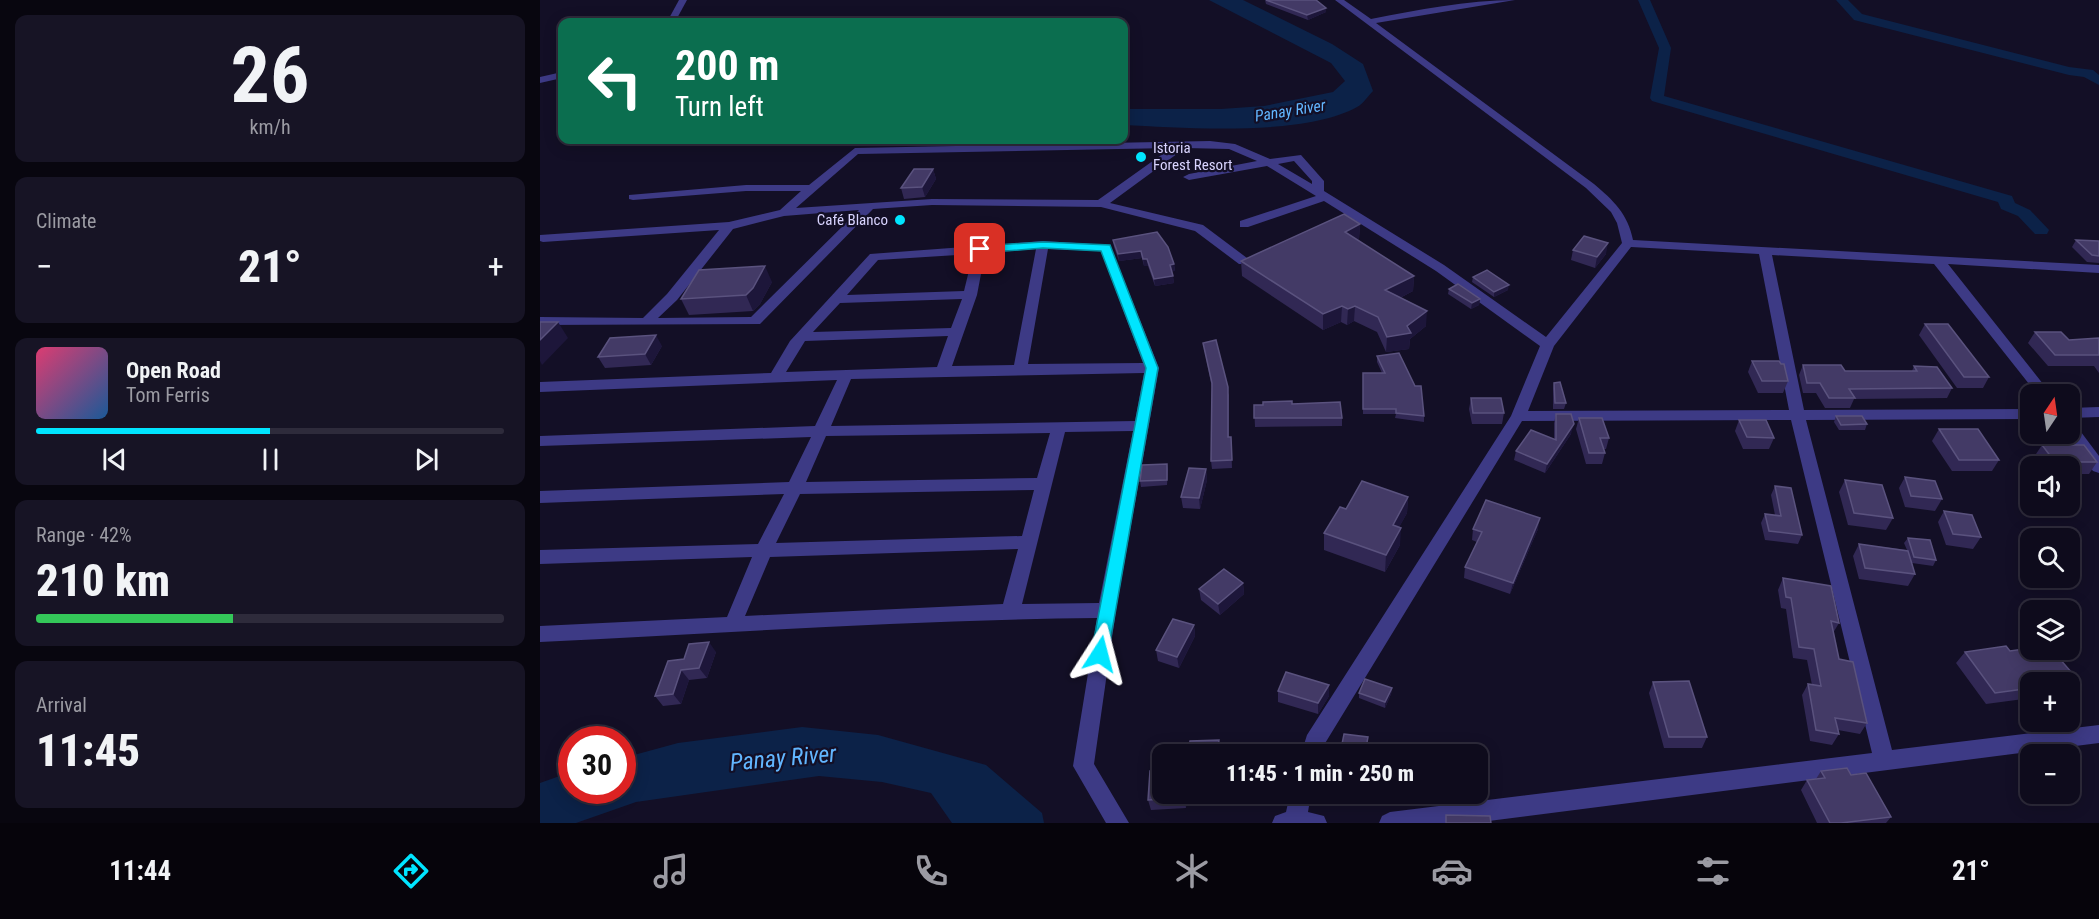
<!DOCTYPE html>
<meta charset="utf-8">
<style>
body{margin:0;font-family:"Roboto Condensed",sans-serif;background:#171425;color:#f1f3f6;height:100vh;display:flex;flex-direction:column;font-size:22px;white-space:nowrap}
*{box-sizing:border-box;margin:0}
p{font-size:20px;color:#9b9ba3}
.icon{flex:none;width:33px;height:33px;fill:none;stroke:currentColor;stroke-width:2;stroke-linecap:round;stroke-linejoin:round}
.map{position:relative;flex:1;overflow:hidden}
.side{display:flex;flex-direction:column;gap:15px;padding:15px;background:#08060f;width:540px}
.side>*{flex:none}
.top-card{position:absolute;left:18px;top:18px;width:570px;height:126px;border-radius:12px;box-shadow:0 3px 15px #0003,0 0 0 2px #2e2b3b;background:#0b6e4f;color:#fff;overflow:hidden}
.needle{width:39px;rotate:13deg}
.fabs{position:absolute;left:1480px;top:384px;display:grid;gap:12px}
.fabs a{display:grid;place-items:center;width:60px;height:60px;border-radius:12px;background:#0e0b1c;box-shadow:0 3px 15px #0003,0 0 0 2px #2e2b3b;font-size:30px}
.speed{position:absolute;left:18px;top:726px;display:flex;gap:12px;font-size:30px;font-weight:700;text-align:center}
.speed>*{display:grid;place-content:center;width:78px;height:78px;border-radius:50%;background:#0e0b1c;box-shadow:0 3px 15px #0003,0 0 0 2px #2e2b3b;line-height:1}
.speed .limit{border:9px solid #d22;background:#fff;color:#111}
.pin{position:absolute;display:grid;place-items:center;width:51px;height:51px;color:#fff;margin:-26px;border-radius:12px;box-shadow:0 3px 9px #0006}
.me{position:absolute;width:66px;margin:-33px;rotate:9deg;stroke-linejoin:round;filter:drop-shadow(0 0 4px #0008)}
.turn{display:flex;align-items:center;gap:21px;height:126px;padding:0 18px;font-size:27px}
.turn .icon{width:78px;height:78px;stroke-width:2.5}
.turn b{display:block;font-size:42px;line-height:51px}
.big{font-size:45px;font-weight:800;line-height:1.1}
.side .widget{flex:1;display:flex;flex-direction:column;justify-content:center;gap:9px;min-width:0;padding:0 21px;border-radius:12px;background:#171425}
.side .dial{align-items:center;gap:0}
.dial b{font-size:78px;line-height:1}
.song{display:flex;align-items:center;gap:18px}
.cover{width:72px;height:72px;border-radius:9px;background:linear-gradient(135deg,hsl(340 70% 55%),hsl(210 70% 35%))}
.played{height:6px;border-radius:3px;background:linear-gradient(90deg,#00e5ff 50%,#2e2b3b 50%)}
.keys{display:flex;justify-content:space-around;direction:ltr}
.heat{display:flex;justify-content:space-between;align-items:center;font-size:33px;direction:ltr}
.charge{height:9px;border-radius:4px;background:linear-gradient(90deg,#34c759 42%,#2e2b3b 0)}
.trip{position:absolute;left:612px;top:744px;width:336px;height:60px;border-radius:12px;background:#0e0b1c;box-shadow:0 3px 15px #0003,0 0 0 2px #2e2b3b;font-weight:800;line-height:60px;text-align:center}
.dock{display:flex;height:96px;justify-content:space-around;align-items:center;background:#06040b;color:#9b9ba3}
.dock .icon{width:42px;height:42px}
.dock .on{color:#00e5ff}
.dock b{font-size:27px;color:#f1f3f6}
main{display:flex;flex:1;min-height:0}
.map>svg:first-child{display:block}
</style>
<main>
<section class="side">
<div class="widget dial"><b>26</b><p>km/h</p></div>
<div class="widget"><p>Climate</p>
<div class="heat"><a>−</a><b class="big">21°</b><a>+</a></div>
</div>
<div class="widget">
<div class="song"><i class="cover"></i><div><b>Open Road</b><p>Tom Ferris</p></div></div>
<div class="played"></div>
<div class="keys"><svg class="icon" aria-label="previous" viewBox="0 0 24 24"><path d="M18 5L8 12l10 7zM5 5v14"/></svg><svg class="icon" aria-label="pause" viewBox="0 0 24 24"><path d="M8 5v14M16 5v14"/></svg><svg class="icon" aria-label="next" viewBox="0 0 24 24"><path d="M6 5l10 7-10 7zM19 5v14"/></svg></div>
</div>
<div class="widget"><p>Range · 42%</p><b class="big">210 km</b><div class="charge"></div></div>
<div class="widget"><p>Arrival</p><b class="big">11:45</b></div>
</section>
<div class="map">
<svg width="1559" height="823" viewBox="0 0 1559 823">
<rect width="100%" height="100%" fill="#130f26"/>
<g fill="#0c2248">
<path d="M669 0H703L792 44 823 64 833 91C828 96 823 104 817 107 763 137 645 128 584 125V109H681L724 106 793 92 805 81 791 63Z"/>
<path d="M262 727 338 735 446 765 502 813 504 823H412L391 793 342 782 279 776 96 802 36 823H0V783L31 772 32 790H82L83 758 138 743Z"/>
</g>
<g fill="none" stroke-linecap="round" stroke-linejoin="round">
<g fill="#0c2248" fill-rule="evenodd">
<path d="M1098 0H1110L1131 48 1124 96 1472 196 1475 203 1490 210 1509 230 1507 234H1495L1478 216 1461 209 1458 202 1112 101 1110 98 1119 48Z"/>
<path d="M1296 0H1308L1322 14 1529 67 1553 70 1559 75V85L1544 77 1529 75 1314 20Z"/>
</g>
<g fill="#3d3a85" fill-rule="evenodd">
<path d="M139 0H147L135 22H127Z"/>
<path d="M795 0H804L831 19C878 10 926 0 975 0L836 23 1054 184C1073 200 1088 214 1093 240L1559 265V273L1408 264 1511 394H1497L1394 264 1232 255 1264 410 1491 409V419L1266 420 1352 750 1559 725V743L933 823H839L842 816 850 812 1332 753 1251 420 982 421 784 745 781 754H761L767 735 971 416 1000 346 896 271 784 201 708 227H700V221L776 196 727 166 649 180 643 177 649 174 717 161 689 149 645 148 570 203 663 225 707 258 709 261 707 264H699L655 231 561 207 392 205 333 209 220 324 0 325V317L103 318 127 294 179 230 3 242 0 241V235L189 222 240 210 261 191H206L93 200 89 199V195L206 185H269L315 148 670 141 695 144 730 159 761 155 784 181V191L904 265 1006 337 1082 243 1077 223 1071 212 1046 188ZM631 148 558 200 392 199 256 208 318 154ZM754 161 772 181V184L738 164ZM319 210 211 317 118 318 137 300 193 229 244 216ZM1091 247 1219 254 1249 410 988 411 1014 346Z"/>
<path d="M22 72V78L0 83V77Z"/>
<path d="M503 241 570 245 619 368 576 610 554 764 589 823H566L533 766 557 618C370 620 186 633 0 642V626L187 617 212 557 0 564V550L218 544 244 494 0 503V491L249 482 271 437 0 446V436L275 426 297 380 0 392V382L231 373 250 341 330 254ZM496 249 474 365 412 366 437 295 445 253ZM508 249 561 251 603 363 488 364ZM433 254 424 291 307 295 338 260ZM422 299 411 328 273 332 300 303ZM408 336 397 367 246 372 265 341ZM604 373 595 421 291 426 311 379ZM593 431 559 603 482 604 525 432ZM510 433 497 478 266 482 286 436ZM494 490 482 536 236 543 260 494ZM478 549 463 604 205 616 230 557Z"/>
<path d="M1559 407V417L1530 418V408Z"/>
<path d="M1530 423 1535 424 1559 456V473L1553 471 1526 434H1530Z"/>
<path d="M750 794H771L768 812 784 816 787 823H732L735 816 746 812Z"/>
</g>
</g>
<g fill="#312854">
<path d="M725 0 786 12 768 20 726 4Z"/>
<path d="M393 169 396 179 385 197 364 199 361 188Z"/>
<path d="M820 224 819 239 817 240 874 276 873 291 860 298 886 326 870 339 869 349 846 352 837 332 814 321 807 325 801 322 783 330 702 276 701 261Z"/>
<path d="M573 240 634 264 635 271H632L634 283 615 286 608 266H604L602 258 579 261 574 247Z"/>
<path d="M1536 240 1559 241V263L1547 262 1532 247Z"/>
<path d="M1033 250 1066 254 1055 268 1031 260Z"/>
<path d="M933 277 968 290 954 297 932 282Z"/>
<path d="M232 282 220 304 213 311 149 315 141 299Z"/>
<path d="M909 289 940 299 939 305 931 309 908 294Z"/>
<path d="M1385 324 1449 377 1443 388H1417L1379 335Z"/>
<path d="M1495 332 1529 340 1559 338V373L1554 366H1508L1488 343Z"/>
<path d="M663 343 689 395V437H691L692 468 672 469 671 461 672 388Z"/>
<path d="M122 346 111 365 65 368 58 357Z"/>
<path d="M837 356 884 416V422L855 418 856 414H823V373H842L837 362Z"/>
<path d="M1212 361 1248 381 1243 393H1218L1208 372Z"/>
<path d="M1263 365 1305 371H1372L1374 366 1412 388 1407 398 1314 399 1310 408H1285L1276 393H1263L1259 375Z"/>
<path d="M1014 383 1026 403 1024 409H1013V388Z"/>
<path d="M931 398 964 413 962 424H932L929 409Z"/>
<path d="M752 404 802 418V426L715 427 714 405Z"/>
<path d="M1016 414 1031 434 1005 473 974 460 976 451 1014 439V423Z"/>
<path d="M1296 416 1327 424 1325 430H1299L1294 422Z"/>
<path d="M1039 418 1069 438 1066 449H1064L1065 453 1062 464H1046L1036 429Z"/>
<path d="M1199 420 1234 438 1229 449H1203L1195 431Z"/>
<path d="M1399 429 1459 460 1452 471H1412L1392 441Z"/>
<path d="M1502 445 1557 462 1549 474H1530V466H1502L1494 457Z"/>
<path d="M627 464 628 470 627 485 601 487 600 481Z"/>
<path d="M666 469 667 480 660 509 643 508 641 497Z"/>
<path d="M1365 477 1402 499 1395 511 1365 507 1359 488Z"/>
<path d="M1305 480 1353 518 1346 530 1308 525 1299 492Z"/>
<path d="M1235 486 1262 535 1258 544 1225 540 1221 523 1225 514 1235 515 1231 495Z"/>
<path d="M868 497 867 513 859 527 860 545 845 572 784 550V533L806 509Z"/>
<path d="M1404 511 1441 537 1433 549 1406 545 1398 522Z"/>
<path d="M933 529H998L970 594 924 578 925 567 937 542 932 540Z"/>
<path d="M1368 538 1396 560 1393 566 1372 563 1375 574 1368 586 1319 579 1313 556 1319 544 1367 550 1364 543Z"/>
<path d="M1243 578 1299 623 1293 633 1299 659 1327 723 1320 734 1298 730 1299 734 1292 745 1270 741 1262 695 1268 684 1272 685 1267 660 1253 658 1246 609 1241 608 1238 590Z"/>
<path d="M703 583 704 594 680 615 661 600 659 589Z"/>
<path d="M654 625 655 636 639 668 618 661 616 650Z"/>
<path d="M1470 651 1539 681 1530 692V682H1491V698L1446 704 1416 663 1425 652Z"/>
<path d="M176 652 167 678 149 680 141 704 123 706 115 696 144 659Z"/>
<path d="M1113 682 1167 737 1162 748H1124L1109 693Z"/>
<path d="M852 688 851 694 845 708 819 698V693Z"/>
<path d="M738 691 789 696 778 714 738 702Z"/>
<path d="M1281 771 1311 775 1351 817 1346 823H1277L1261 790 1267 780 1276 779Z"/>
<path d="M622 794H647L646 808 611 810 608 800Z"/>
</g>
<g fill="#1d163a">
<path d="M786 8V12L768 20 767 15Z"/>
<path d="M393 169 396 179 385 197 382 187Z"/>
<path d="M820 224 819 239 804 247 805 232Z"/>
<path d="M1068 243 1066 254 1055 268 1057 257Z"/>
<path d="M601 251 602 258 579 261 578 254Z"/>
<path d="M603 259H607L608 266H604Z"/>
<path d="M634 264 635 271 630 272V265Z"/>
<path d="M225 266 232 282 220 304 213 311 206 295Z"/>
<path d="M633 276 634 283 615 286 614 279Z"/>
<path d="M874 276 873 291 844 306 845 290Z"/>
<path d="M969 285 968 290 954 297V292Z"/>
<path d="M940 299 939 305 931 309 932 303Z"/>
<path d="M802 306 801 322 783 330V314Z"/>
<path d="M815 306 814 321 807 325 808 309Z"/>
<path d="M887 311 886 326 870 339 869 349 846 352 847 337 867 326Z"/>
<path d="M18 322 28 338 2 365 0 361V340Z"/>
<path d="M116 335 122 346 111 365 105 354Z"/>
<path d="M1034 424 1031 434 1005 473 1007 464Z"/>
<path d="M666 469 667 480 660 509 659 498Z"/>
<path d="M868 497 867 513 851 542 853 525Z"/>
<path d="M1000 518 998 529 970 594 973 583Z"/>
<path d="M861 528 860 545 845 572 846 555Z"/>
<path d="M703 583 704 594 680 615 678 604Z"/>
<path d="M654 625 655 636 639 668 637 657Z"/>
<path d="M169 642 176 652 167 678 159 668Z"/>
<path d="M141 670 149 680 141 704 133 694Z"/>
<path d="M789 685V696L778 714V703Z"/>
<path d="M852 688 851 694 845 708V702Z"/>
<path d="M645 794H647L646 808 645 798Z"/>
</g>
<g fill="#433a66" stroke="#5a527e" stroke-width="1.5">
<path d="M726 0H776L786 8 767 15Z"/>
<path d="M374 169H393L382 187 361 188Z"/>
<path d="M804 214 820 224 805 232 874 276 845 290 887 311 867 326 871 333 847 337 838 317 815 306 808 309 802 306 783 314 701 261Z"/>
<path d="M617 232 628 247 634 264 630 265 633 276 614 279 607 259H603L601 251 578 254 573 240Z"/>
<path d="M1044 236 1068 243 1057 257 1033 250Z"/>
<path d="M1536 240 1559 241V256L1552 255Z"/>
<path d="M225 266 213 288 206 295 141 299 159 270Z"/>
<path d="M947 270 969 285 954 292 933 277Z"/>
<path d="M918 284 940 299 932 303 909 289Z"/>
<path d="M0 322H18L0 340Z"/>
<path d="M1385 324H1408L1449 377H1424Z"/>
<path d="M1495 332H1521L1529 340 1559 338V355H1515Z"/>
<path d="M116 335 105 354 58 357 70 338Z"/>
<path d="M676 340 688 387V437H691L692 460 671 461 672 383 663 343Z"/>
<path d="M859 353 875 386H881L884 416 856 413V409H823V373H845L837 356Z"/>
<path d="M1212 361H1239L1241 364H1244L1248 381H1222Z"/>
<path d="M1263 365H1301L1305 371H1377L1374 366 1397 367 1412 388 1309 389 1315 398H1289L1280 383H1267Z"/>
<path d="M1020 382 1026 403H1015L1014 383Z"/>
<path d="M931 398H961L964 413H933Z"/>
<path d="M752 401V404L800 402 802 418H714V405H723V402Z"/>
<path d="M1016 414H1031L1034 424 1007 464 976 451 991 430 1016 440Z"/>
<path d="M1296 416H1322L1327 424 1301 425Z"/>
<path d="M1039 418H1062L1069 438H1060L1065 453H1049Z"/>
<path d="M1199 420H1226L1234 438 1207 437Z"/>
<path d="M1399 429H1438L1459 460H1419Z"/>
<path d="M1502 445H1544L1557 462H1515Z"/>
<path d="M627 464V480L600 481 602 465Z"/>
<path d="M649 468 666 469 659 498 641 497Z"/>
<path d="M1365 477 1395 481 1402 499 1371 496Z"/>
<path d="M1305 480 1342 485 1353 518 1314 513Z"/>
<path d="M822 481 868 497 853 525 861 528 846 555 784 533 800 507 806 509Z"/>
<path d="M1235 486 1251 488 1262 535 1229 531 1225 514 1241 516Z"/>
<path d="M946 500 1000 518 973 583 925 567 942 532 933 529Z"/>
<path d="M1404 511 1432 515 1441 537 1413 534Z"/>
<path d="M1368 538 1390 540 1396 560 1374 557Z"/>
<path d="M1319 544 1368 551 1375 574 1325 568Z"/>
<path d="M684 569 703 583 678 604 659 589Z"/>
<path d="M1243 578 1291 586 1299 623 1291 621 1299 659 1313 662 1327 723 1295 718 1299 734 1276 730 1268 684 1281 686 1274 649 1259 647 1251 598 1246 597Z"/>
<path d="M633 619 654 625 637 657 616 650Z"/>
<path d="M169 642 159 668 141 670 133 694 115 696 128 661 144 659 149 644Z"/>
<path d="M1466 646 1470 651 1491 648V650H1512L1539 681 1530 683 1491 682V688L1455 693 1425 652Z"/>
<path d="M746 672 789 685 778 703 738 691Z"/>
<path d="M825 679 852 688 845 702 819 693Z"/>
<path d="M1149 681 1167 737H1129L1113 682Z"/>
<path d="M804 734 828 737 825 753 837 754H800Z"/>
<path d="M679 740 678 750 727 754H648L650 741Z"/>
<path d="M1307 768 1311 775 1326 773 1351 817 1301 823H1290L1267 780 1285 778 1281 771Z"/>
<path d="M622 770V794H645V798L608 800 610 771Z"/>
<path d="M906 815 950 816 951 823H906Z"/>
</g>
<path fill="#00e5ff" stroke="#0095a6" stroke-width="1.5" d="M503 242 570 245 618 368 568 654 566 660 560 662 554 660 551 654 606 368 561 251 503 248 440 253 434 249 440 246Z"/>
<g fill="#00e5ff" stroke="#130f26" stroke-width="2">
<circle cx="601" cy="157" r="6"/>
<circle cx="360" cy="220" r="6"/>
</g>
<g text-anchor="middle" stroke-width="4.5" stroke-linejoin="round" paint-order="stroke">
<g font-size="15" fill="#d9d4ff" stroke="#130f26" text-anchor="start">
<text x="613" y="153">Istoria<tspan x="613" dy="17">Forest Resort</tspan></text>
<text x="348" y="225" text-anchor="end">Café Blanco</text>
</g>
<g font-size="16" font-style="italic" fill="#62b6ff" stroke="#130f26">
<text transform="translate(750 110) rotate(-9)" y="6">Panay River</text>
</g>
<g font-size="24" font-style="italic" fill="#62b6ff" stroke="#130f26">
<text transform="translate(243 758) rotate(-5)" y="8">Panay River</text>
</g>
</g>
</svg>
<div class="fabs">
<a><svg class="needle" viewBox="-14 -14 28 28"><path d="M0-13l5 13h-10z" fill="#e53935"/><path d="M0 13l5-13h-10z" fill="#9b9ba3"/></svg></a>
<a><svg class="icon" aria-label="sound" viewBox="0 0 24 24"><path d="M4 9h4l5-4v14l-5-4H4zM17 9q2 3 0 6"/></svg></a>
<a><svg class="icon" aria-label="search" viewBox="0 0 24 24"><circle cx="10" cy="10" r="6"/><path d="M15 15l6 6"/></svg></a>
<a><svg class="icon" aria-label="layers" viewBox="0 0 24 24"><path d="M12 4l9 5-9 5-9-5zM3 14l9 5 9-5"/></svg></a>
<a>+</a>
<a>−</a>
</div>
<div class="speed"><div class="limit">30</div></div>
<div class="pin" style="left:440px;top:249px;background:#d93025"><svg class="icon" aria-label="arrive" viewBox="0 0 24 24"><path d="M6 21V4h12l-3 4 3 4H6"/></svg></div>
<svg class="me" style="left:560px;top:654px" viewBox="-20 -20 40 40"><path d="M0-17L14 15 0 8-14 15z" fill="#00e5ff" stroke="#fff" stroke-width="4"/></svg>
<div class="trip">11:45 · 1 min · 250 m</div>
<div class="top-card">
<div class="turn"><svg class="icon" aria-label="left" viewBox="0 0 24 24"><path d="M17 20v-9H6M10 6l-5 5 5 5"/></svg><div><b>200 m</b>Turn left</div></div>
</div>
</div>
</main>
<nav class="dock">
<b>11:44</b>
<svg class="icon on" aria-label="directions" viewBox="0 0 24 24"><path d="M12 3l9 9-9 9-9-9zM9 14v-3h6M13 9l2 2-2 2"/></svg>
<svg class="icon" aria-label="music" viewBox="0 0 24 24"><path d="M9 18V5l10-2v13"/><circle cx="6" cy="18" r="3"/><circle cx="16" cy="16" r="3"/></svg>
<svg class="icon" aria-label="phone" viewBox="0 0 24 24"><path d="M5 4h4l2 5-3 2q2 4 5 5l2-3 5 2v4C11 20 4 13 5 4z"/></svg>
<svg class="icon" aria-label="climate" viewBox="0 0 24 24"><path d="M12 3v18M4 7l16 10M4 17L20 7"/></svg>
<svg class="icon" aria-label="car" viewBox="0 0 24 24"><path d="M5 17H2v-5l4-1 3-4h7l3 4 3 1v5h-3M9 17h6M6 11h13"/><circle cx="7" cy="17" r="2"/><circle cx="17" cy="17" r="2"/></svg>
<svg class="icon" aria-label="filters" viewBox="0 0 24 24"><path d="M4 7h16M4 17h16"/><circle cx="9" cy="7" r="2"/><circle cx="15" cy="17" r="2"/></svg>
<b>21°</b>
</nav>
